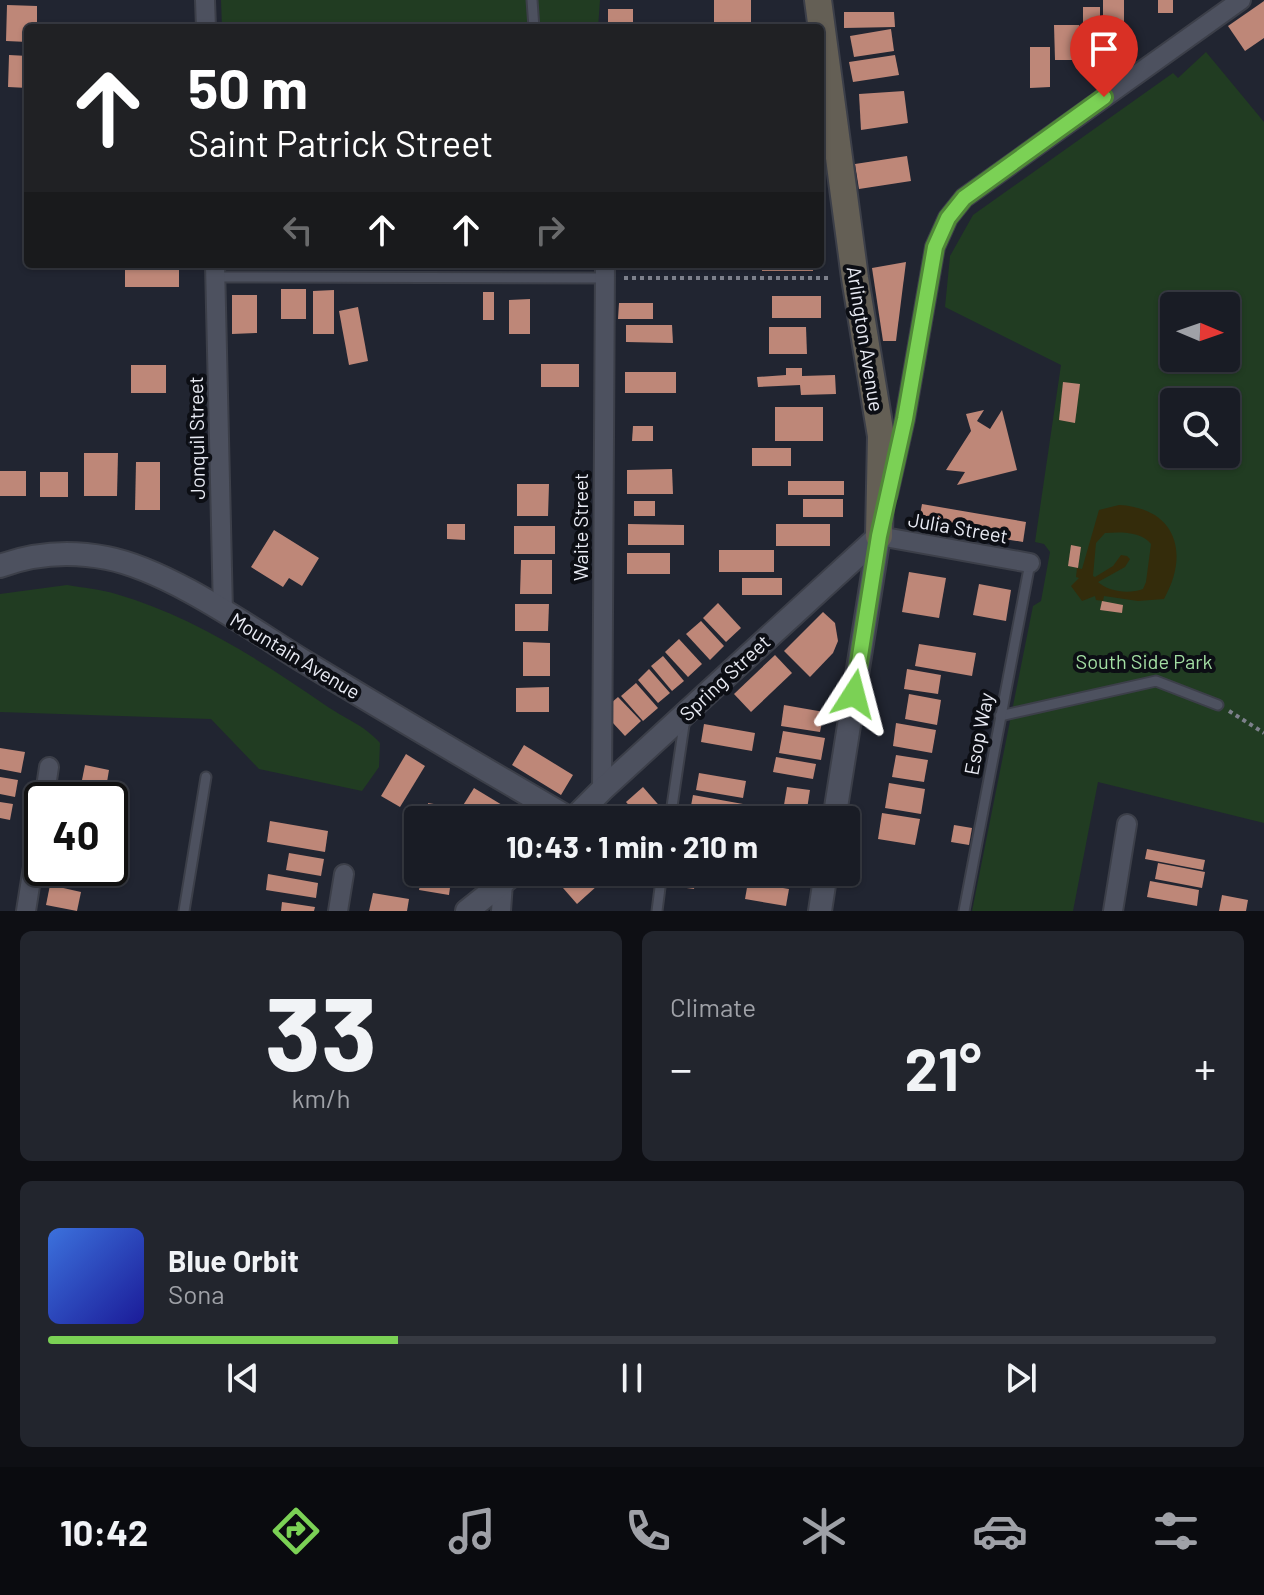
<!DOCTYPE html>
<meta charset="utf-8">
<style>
body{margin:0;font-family:Barlow,sans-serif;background:#22252d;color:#f1f3f6;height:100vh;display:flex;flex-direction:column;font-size:30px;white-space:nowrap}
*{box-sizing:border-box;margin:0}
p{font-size:26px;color:#9fa1a7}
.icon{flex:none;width:44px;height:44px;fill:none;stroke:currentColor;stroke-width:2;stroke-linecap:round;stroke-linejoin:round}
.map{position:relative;height:911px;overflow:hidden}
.panel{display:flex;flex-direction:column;gap:20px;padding:20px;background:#0e0f14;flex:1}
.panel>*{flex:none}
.guide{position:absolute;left:24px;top:24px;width:800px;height:244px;border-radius:8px;box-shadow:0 2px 6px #0004,0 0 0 2px #373a42;background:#202124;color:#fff;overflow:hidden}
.needle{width:52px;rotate:92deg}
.tools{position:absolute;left:1160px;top:292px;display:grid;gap:16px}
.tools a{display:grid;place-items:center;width:80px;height:80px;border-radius:8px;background:#191c25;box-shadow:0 2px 6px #0004,0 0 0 2px #373a42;font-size:40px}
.speed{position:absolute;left:24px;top:782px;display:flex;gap:16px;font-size:40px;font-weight:700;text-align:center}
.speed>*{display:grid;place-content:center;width:104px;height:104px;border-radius:50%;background:#191c25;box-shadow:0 2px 6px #0004,0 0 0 2px #373a42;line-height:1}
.speed .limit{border:4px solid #111;border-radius:12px;background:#fff;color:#111}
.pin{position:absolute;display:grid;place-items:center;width:68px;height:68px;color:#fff;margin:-82px -34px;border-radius:50% 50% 50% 0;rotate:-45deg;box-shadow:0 0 8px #0007}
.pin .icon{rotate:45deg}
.me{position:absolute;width:88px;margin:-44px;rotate:9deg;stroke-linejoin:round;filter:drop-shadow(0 0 6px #0008)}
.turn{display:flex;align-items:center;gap:28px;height:168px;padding:0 32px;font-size:36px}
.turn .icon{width:104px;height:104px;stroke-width:2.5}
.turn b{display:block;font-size:56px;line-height:68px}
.lanes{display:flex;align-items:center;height:76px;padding:0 32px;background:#0003;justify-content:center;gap:40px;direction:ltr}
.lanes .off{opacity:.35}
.big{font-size:60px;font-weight:700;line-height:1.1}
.panel .widget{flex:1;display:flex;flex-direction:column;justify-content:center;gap:12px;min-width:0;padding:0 28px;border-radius:12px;background:#22252d}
.panel .dial{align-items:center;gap:0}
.dial b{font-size:104px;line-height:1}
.song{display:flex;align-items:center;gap:24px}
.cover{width:96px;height:96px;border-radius:12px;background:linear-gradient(135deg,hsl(220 70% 55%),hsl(240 70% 35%))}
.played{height:8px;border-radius:4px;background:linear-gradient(90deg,#7bd155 30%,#373a42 30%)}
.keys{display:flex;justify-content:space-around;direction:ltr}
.heat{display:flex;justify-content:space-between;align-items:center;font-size:44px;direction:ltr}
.panel .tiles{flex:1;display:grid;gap:20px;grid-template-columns:1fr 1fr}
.widget:last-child{grid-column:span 2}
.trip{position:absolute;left:404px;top:806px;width:456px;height:80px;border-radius:8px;background:#191c25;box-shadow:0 2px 6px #0004,0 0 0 2px #373a42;font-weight:700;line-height:80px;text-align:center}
.menu{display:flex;height:128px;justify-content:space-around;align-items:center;background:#0a0b0f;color:#9fa1a7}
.menu .icon{width:56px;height:56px}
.menu .active{color:#7bd155}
.menu b{font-size:36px;color:#f1f3f6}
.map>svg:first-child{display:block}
</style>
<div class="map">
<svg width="1264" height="911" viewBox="0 0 1264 911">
<rect width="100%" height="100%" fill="#212531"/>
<g fill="#213c22" fill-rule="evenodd">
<path d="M221 0H600L598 28H222Z"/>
<path d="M1206 52 1264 122V823L1098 782 1073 911H972L1033 606 1041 601 1050 552 1044 544 1035 542 1061 365 945 307 950 256 973 215 1173 73 1178 78ZM1174 306H1226V358H1174ZM1174 402H1226V454H1174Z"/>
<path d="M67 585C83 588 100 589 116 594 192 616 260 660 325 705 345 719 363 724 380 743L379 767 362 791 259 769 211 719 0 712V594Z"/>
</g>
<path fill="#342c0b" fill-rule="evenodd" d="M1119 505C1176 508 1190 553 1164 599L1138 601 1104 596 1103 601 1096 600 1095 596 1082 601 1071 586 1079 578 1076 577 1077 568 1082 569 1099 510ZM1105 533C1120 532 1141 531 1151 544L1146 582 1143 589C1129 594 1109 592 1098 582L1125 567 1130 559 1127 556 1121 555 1113 566 1095 577 1093 576 1096 543Z"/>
<g fill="#be8778">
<rect x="714" y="0" width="37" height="28"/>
<path d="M1103 0H1124V24L1103 25Z"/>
<rect x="1158" y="0" width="15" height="13"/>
<path d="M1264 1V38L1245 51 1228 26Z"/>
<path d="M7 5 37 6V28H28V42L6 41Z"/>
<rect x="1083" y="7" width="17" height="36"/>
<rect x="608" y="9" width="25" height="19"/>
<path d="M844 12H894L895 27 844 28Z"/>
<path d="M1054 25H1079V60H1055Z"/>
<path d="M891 29 894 51 854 57 850 36Z"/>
<path d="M1030 47H1050V87L1030 88Z"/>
<path d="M9 55 28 56V88L8 87Z"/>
<path d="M895 55 899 75 853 82 849 62Z"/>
<path d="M904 91 908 123 861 130 859 94Z"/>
<path d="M907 156 911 181 859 189 855 164Z"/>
<path d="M906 262 896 341H883L872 268Z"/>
<rect x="125" y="264" width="54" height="23"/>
<rect x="762" y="264" width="51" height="7"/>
<rect x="281" y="289" width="25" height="30"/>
<path d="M334 290V334H313V291Z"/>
<rect x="483" y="292" width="11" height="28"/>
<path d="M232 295H257V333L232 334Z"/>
<rect x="772" y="296" width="49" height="22"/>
<path d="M530 299V334H509V300Z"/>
<path d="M619 303H653V319H618Z"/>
<path d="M358 307 368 361 349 365 339 311Z"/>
<path d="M626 325H672L673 343 626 342Z"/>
<path d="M769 327H806L807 354H769Z"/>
<rect x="541" y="364" width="38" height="23"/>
<rect x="131" y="365" width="35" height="28"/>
<path d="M786 368H802V376L835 375 836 394 801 395 800 385 758 387 757 377 786 375Z"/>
<rect x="625" y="372" width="51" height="21"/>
<path d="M1063 382 1080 384 1075 423 1059 420Z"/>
<rect x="775" y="407" width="48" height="34"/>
<path d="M984 410 977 421 990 429 1002 410 1017 470 957 485 965 472 946 470 971 431 966 414Z"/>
<path d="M633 426H653V441H632Z"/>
<rect x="752" y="448" width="39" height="18"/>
<path d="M84 453H118L117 496H84Z"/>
<path d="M136 462H160V510H135Z"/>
<path d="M672 469 673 494H627V470Z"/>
<rect x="0" y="471" width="26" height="25"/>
<rect x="40" y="472" width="28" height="25"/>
<rect x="788" y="481" width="56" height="14"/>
<path d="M517 484H549L548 516H517Z"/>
<rect x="803" y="499" width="40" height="18"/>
<rect x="634" y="501" width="21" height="15"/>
<path d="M922 504 1026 522 1023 542 918 525Z"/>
<path d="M447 524H465V540L447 539Z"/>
<path d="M628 524 684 525V545H628Z"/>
<rect x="776" y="524" width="54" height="22"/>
<rect x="514" y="526" width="41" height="28"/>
<path d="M274 530 319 558 302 586 289 578 283 587 251 567Z"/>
<path d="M1071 545 1081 547 1078 568 1068 566Z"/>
<rect x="719" y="550" width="55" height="22"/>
<rect x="627" y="553" width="43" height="21"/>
<path d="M521 560H552V594H520Z"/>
<path d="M909 572 946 578 939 618 902 612Z"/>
<rect x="742" y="578" width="40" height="17"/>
<path d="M979 584 1011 590 1006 621 973 615Z"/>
<path d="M1102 601 1123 605 1122 613 1100 610Z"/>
<path d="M718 603 741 628 726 642 703 618Z"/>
<path d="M515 604H549L548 631H515Z"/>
<path d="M823 612 835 623 838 641 833 653 810 677 784 651Z"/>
<path d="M701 621 724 646 710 660 686 634Z"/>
<path d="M679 639 702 664 688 677 665 652Z"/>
<path d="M523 642 550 643V676H523Z"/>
<path d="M919 644 976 653 972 676 915 666Z"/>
<path d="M775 655 792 673 751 712 734 694Z"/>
<path d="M663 656 684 681 672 691 651 666Z"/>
<path d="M649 669 670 693 658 703 638 680Z"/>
<path d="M907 669 941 675 938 694 904 689Z"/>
<path d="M636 683 658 708 643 721 621 696Z"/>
<path d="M549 687V712H516V688Z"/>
<path d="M909 694 941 700 937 725 905 719Z"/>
<path d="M618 697 641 721 625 736 612 722 610 704Z"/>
<path d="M784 705 824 712 820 732 781 726Z"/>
<path d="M896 723 936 730 932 753 893 746Z"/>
<path d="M704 724 755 733 752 751 701 742Z"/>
<path d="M783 731 825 738 821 760 779 753Z"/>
<path d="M524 745 573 775 561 795 512 765Z"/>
<path d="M0 748 25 752 21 773 0 769Z"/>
<path d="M406 754 425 766 400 807 381 796Z"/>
<path d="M896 755 928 760 924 782 892 777Z"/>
<path d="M776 757 816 764 813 779 773 772Z"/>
<path d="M85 765 109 770 104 800H78Z"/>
<path d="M699 773 746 781 743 798 696 790Z"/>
<path d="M0 777 18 780 15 797 0 794Z"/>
<path d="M889 783 925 789 921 814 885 808Z"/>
<path d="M643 787 663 810 652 820H642L626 802Z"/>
<path d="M787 787 810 790 807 809 784 805Z"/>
<path d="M474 788 527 820H483L462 807Z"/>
<path d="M693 795 743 804 740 820H709L689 816Z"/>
<path d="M0 802 13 804 10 820 0 818Z"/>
<path d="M428 803 457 808V820H429Z"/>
<path d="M625 805 638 820H608Z"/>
<path d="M882 813 920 819 915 845 878 839Z"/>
<path d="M270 821 328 831 325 852 267 842Z"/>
<path d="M954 825 972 828 969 845 951 842Z"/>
<path d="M1147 849 1205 860 1203 870 1145 859Z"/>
<path d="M289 853 324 859 321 876 286 870Z"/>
<path d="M1158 863 1205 872 1202 888 1155 879Z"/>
<path d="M64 868H92L89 884 62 878Z"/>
<path d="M549 872H585L597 886 577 904Z"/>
<path d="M675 872 697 873 694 889 672 886Z"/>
<path d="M761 872H796L794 884 760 878Z"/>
<path d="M268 874 318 883 316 898 266 890Z"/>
<path d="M422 874 451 880 449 895 419 890Z"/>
<path d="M1150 881 1199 890 1197 906 1147 897Z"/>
<path d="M748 882 789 889 786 906 745 899Z"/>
<path d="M50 885 81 892 77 911 46 905Z"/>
<path d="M373 893 409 899 407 911H369Z"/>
<path d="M1222 895 1248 900 1246 911H1219Z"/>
<path d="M282 902 315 907 314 911H281Z"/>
</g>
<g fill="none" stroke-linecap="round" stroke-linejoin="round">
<g stroke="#3c3f49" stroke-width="13">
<g id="service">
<path d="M532 0 534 28"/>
<path d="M215 277 605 278"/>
<path d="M1000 716 1156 681 1218 705"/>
<path d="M670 820 685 718"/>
<path d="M184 911 206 777"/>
<path d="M657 911 662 872"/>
<path d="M964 911 1030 563"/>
</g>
</g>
<g stroke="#3c3f49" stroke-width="22">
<g id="minor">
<path d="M205 0 206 28"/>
<path d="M215 264 223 612"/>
<path d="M888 494 905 419 935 247 948 218 964 198 1241 0"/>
<path d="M881 527 879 536 1030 563"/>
<path d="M602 790 605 264"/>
<path d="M44 800 49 767"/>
<path d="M26 911 42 810"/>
<path d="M338 911 344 874"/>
<path d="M501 911 503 883"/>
<path d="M1113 911 1127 824"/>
</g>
</g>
<g stroke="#3c3f49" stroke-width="26">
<g id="tertiary">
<path d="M0 566C35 553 71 551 107 558 168 570 247 626 300 659 391 714 481 767 572 820"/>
<path d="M572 820 602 790 879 536"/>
<path d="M834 820 879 536"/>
<path d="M467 911 516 872"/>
<path d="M820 911 826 872"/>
</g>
</g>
<g stroke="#3c3f49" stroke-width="30">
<path id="secondary" d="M818 0 855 278 881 436 879 536"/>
</g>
<g stroke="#7d808b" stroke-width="4" stroke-dasharray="4 4" stroke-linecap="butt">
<path d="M624 278H831"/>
<path d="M1229 711 1264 733"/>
</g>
<use href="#service" stroke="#4d515f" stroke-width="9"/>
<use href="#minor" stroke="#4d515f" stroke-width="18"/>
<use href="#tertiary" stroke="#4d515f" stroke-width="22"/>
<use href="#secondary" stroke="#645f55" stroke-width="26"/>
</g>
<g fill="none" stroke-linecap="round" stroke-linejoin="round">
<g stroke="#508837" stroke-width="20">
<path id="route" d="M854 694 879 536 905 419 935 247 948 218 964 198 1104 97"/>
</g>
<use href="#route" stroke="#7bd155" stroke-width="14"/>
</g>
<g text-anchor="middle" stroke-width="8" stroke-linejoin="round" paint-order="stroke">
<g font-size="20" fill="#e9ebf4" stroke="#0c0e14">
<text transform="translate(865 339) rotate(81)" y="7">Arlington Avenue</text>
<text transform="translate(197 438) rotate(-91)" y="7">Jonquil Street</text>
<text transform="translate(581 527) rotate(-90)" y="7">Waite Street</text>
<text transform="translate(958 528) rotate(10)" y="7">Julia Street</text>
<text transform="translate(295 656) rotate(31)" y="7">Mountain Avenue</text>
<text transform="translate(725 678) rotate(-43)" y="7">Spring Street</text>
<text transform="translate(979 734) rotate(-79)" y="7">Esop Way</text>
</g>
<g font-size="20" fill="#a3dea3" stroke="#0c0e14">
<text x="1144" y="669">South Side Park</text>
</g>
</g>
</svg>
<div class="tools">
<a><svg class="needle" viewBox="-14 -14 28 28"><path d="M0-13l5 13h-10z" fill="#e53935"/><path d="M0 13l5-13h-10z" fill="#9fa1a7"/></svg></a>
<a><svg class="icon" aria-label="search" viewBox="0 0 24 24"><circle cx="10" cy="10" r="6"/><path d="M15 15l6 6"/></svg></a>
</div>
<div class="speed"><div class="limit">40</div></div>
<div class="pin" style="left:1104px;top:97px;background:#d93025"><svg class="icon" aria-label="arrive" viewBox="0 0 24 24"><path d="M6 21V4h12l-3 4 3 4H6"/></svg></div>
<svg class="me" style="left:854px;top:694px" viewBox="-20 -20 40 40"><path d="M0-17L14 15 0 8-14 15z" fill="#7bd155" stroke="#fff" stroke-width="4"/></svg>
<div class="trip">10:43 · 1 min · 210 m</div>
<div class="guide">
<div class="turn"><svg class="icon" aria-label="ahead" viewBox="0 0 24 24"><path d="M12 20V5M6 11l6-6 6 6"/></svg><div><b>50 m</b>Saint Patrick Street</div></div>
<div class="lanes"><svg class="icon off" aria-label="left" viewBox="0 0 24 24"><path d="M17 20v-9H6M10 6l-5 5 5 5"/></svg><svg class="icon" aria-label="ahead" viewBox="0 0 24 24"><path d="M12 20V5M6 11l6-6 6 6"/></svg><svg class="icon" aria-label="ahead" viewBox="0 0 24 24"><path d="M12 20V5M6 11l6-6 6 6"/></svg><svg class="icon off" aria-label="right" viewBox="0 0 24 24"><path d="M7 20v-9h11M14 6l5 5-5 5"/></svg></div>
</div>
</div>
<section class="panel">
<div class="tiles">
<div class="widget dial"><b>33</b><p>km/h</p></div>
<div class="widget"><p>Climate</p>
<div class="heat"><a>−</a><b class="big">21°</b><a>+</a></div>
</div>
<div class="widget">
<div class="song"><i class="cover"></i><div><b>Blue Orbit</b><p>Sona</p></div></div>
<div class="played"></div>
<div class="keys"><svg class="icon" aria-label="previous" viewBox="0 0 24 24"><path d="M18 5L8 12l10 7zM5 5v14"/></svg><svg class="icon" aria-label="pause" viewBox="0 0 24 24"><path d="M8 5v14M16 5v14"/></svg><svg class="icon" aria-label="next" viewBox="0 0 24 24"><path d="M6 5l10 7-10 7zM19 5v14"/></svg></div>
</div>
</div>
</section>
<nav class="menu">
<b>10:42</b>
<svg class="icon active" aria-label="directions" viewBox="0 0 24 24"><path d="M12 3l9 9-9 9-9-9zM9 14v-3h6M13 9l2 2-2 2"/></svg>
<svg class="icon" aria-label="music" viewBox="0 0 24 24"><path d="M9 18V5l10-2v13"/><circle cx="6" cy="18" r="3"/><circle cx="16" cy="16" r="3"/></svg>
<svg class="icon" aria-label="phone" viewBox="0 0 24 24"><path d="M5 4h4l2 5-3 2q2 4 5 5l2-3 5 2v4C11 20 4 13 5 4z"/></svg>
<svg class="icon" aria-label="climate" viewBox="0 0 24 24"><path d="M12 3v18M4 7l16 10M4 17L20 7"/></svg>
<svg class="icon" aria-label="car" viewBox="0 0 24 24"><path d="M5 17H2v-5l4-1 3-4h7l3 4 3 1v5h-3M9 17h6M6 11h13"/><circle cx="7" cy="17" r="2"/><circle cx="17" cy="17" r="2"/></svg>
<svg class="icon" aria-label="filters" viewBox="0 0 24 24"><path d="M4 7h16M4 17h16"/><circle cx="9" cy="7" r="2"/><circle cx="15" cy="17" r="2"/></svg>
</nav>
